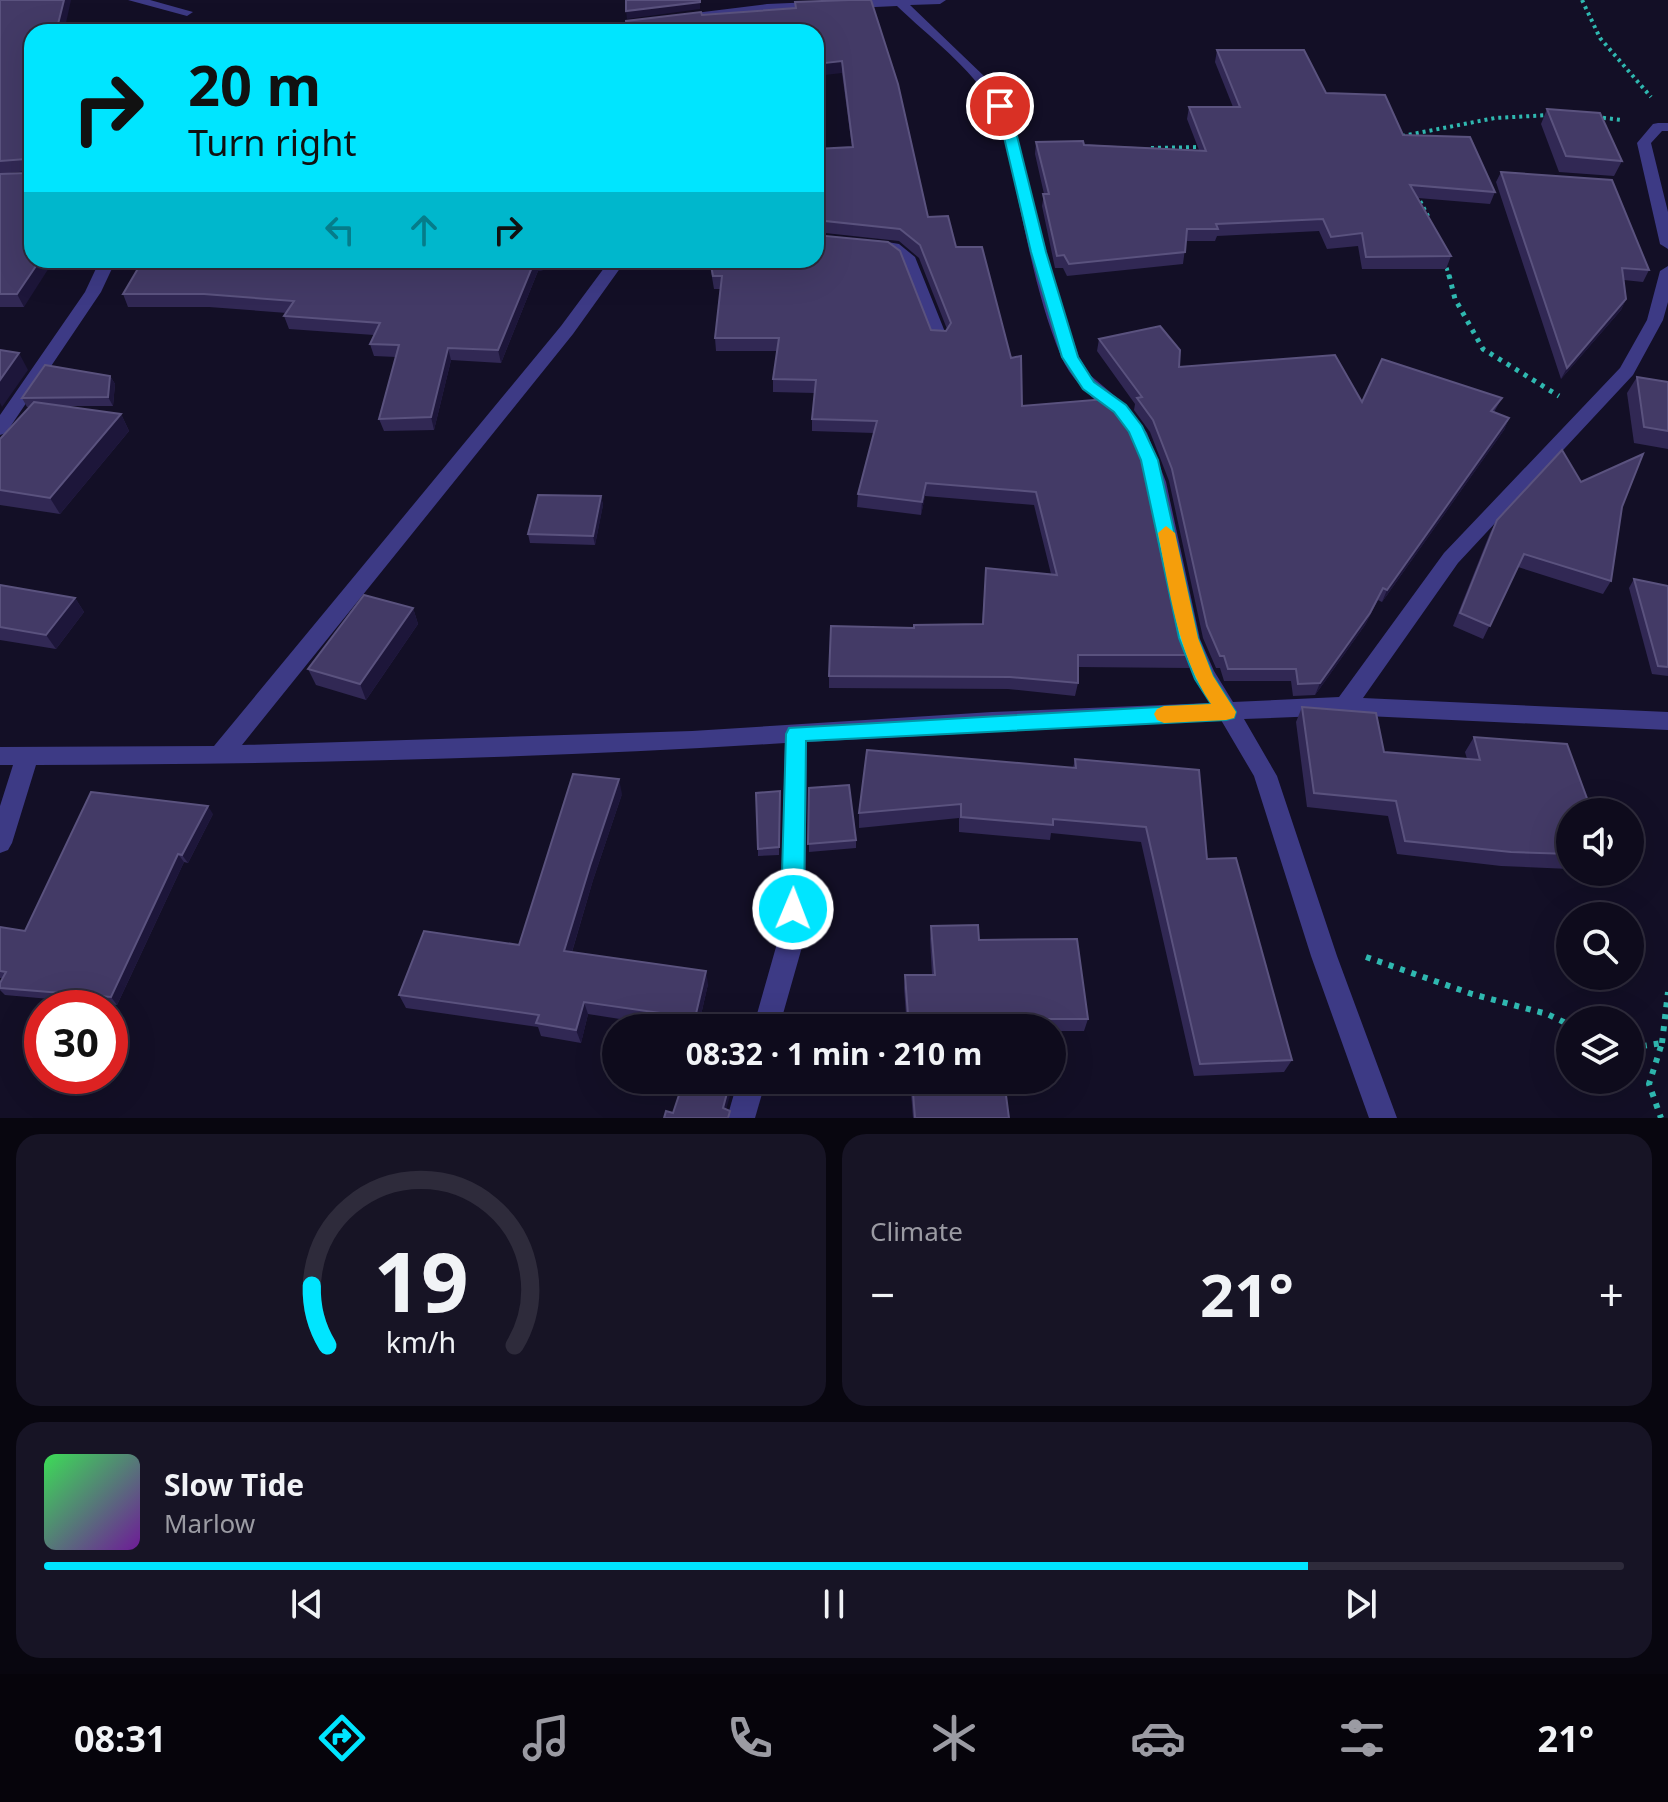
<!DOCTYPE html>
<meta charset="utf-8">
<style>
body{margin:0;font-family:"Noto Sans",sans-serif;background:#171425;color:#f1f3f6;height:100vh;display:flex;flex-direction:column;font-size:30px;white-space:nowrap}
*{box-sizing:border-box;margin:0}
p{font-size:26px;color:#9b9ba3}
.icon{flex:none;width:44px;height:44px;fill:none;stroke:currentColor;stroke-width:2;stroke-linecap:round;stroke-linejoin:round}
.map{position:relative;height:1118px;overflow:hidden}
.side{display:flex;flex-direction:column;gap:16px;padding:16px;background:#08060f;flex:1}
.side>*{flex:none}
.guide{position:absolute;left:24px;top:24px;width:800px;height:244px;border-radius:24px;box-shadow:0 8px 32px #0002,0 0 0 2px #2e2b3b;background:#00e5ff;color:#111;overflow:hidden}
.fabs{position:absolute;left:1556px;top:798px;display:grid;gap:16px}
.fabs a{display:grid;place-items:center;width:88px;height:88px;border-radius:50%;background:#0e0b1c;box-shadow:0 8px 32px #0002,0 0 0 2px #2e2b3b;font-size:40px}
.speed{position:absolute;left:24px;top:990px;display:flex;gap:16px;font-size:40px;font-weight:700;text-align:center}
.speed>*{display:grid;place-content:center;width:104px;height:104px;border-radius:50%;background:#0e0b1c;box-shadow:0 8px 32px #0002,0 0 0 2px #2e2b3b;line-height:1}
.speed .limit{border:12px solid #d22;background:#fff;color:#111}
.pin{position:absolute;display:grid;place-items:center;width:68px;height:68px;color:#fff;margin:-34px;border:4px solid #fff;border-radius:50%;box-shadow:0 2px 8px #0007}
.me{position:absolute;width:88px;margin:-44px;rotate:1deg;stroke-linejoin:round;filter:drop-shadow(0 0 6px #0008)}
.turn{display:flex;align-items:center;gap:28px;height:168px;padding:0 32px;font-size:36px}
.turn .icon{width:104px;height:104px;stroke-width:2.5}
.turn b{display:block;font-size:56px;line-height:68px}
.lanes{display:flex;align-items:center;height:76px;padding:0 32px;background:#0003;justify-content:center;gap:40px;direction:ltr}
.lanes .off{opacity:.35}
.big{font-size:60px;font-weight:700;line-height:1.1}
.side .widget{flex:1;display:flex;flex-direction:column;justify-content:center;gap:12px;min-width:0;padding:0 28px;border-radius:24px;background:#171425}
.side .dial{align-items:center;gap:0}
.dial svg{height:208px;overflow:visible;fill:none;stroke:#2e2b3b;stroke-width:7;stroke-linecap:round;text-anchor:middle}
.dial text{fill:#f1f3f6;stroke:none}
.song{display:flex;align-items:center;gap:24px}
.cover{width:96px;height:96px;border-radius:12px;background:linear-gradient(135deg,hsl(130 70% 55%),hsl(280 70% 35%))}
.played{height:8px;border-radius:4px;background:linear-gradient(90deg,#00e5ff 80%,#2e2b3b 80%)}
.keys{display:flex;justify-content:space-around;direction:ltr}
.heat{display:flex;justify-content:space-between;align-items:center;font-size:44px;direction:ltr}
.side .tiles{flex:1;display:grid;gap:16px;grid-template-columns:1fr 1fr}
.widget:last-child{grid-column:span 2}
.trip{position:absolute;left:602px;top:1014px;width:464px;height:80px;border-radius:40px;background:#0e0b1c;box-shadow:0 8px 32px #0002,0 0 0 2px #2e2b3b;font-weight:700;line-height:80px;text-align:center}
.menu{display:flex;height:128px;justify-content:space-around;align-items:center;background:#06040b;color:#9b9ba3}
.menu .icon{width:56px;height:56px}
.menu .selected{color:#00e5ff}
.menu b{font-size:36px;color:#f1f3f6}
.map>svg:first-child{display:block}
</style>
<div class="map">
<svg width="1668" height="1118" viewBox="0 0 1668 1118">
<rect width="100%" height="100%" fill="#130f26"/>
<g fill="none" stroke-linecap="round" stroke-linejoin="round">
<g stroke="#2fb8b0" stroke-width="4" stroke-dasharray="3 4" stroke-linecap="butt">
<path d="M1582 0 1600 38 1651 97"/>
<path d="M1596 117 1622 120"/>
<path d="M1402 136 1495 118 1550 115"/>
<path d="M1151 148 1201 147"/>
<path d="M1417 195 1429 218"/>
<path d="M1445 261 1449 277"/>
</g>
<path stroke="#2fb8b0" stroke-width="5" stroke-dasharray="4 6" stroke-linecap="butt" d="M1449 275 1455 299 1483 349 1559 396"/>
<g stroke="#2fb8b0" stroke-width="6" stroke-dasharray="5 7" stroke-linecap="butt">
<path d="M1366 957 1472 994 1547 1014 1570 1025"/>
<path d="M1662 1043 1668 992"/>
<path d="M1630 1048 1662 1043 1649 1084 1661 1118"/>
</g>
<g fill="#3d3a85" fill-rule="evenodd">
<path d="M128 0H150L193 12 187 16Z"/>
<path d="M860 0H946L940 4 910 5 985 77 1011 115 1057 292 1079 357 1090 375 1129 408 1147 433 1166 482 1200 639 1214 671 1233 702 1339 697 1444 553 1620 368 1647 320 1660 271 1668 266V302L1663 320 1633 375 1458 563 1363 698 1668 712V730L1345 715 1244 719 1277 776 1337 956 1397 1118H1369L1311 956 1254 776 1221 720 807 742 805 909 802 947 779 1028H753L776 947 781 909 785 743C536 759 285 764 36 765L12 843 8 850 0 853V806L13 765H0V747L214 746 561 326 610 260H626L573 334 242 745 692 731 992 712 1210 703C1161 623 1168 545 1140 460 1123 408 1080 401 1061 356 1038 301 1027 239 1014 181 1008 156 1006 128 993 106 971 67 929 37 897 6L767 12 695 21 689 17 695 13 767 4Z"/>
<path d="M651 19 655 20V26L607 32H266L272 28 600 25Z"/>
<path d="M1658 123H1668V131H1662L1651 143 1668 212V249L1660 244 1637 143 1653 124Z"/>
<path d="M876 240 899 244 915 257 947 337 945 341H933L902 262 888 251 870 248 868 245Z"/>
<path d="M100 260H116L101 292 6 433 0 435V415L85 292Z"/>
<path d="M738 1080H766L755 1118H727Z"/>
</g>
</g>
<g fill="#312854">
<path d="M0 0 32 32V260L24 307H0V174L26 173 28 171 0 174Z"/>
<path d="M849 0 928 217 956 247 1022 406 1174 602 1193 655 1189 668 1078 667V683L1075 696 1008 689 829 688V676L913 628 982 624 986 568 1051 574 1034 505 925 496 921 515 857 507 858 494 874 433 812 431V419L815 393 773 392V379L777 351H716L715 338 720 289H714L709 260H816L931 330 946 331 947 329 919 258 899 241 816 232V149L852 147 842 73 702 15 795 8Z"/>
<path d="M1217 50 1326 93 1403 135 1495 192 1490 204 1418 198 1451 256 1446 269H1362L1358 246 1327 249 1319 231 1217 236 1215 241H1186L1183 264 1067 276 1063 268H1055L1042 206 1044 194 1035 154 1036 142 1199 150 1187 119 1189 107H1233L1215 62Z"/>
<path d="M1547 109 1622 161 1614 176 1559 172 1541 124Z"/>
<path d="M1501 172 1649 270 1643 282 1624 280 1626 299 1621 310 1561 379 1496 182Z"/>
<path d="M143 260H595L538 271 501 363 451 360 434 430 384 431 379 419 396 357 374 356 370 344 374 335 289 329 284 316 287 313 209 307H128L123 294Z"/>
<path d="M1099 339 1179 367 1362 402 1502 398 1494 412 1509 418 1504 430 1382 602 1378 600 1365 625 1315 695 1293 696 1291 681H1224L1220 668H1216L1203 638 1169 481 1150 432 1134 410 1135 404 1097 351Z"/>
<path d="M110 376 115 384 113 406H64L121 414 129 431 60 514 0 505V439L30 407H27L22 398Z"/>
<path d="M1637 377 1668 382V449L1634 443 1627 393Z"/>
<path d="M1581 482 1622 507 1611 581 1603 594 1518 567 1483 639 1453 626 1490 533 1497 520Z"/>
<path d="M601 496 603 505 595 545 530 543 528 534Z"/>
<path d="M1634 579 1668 586V676L1652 674 1629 588Z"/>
<path d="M0 585 75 598 84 612 56 649 0 640Z"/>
<path d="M413 608 418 624 366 700 316 685 308 669Z"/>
<path d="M1302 707 1384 752 1467 759 1465 752 1474 737 1570 812V869L1501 866 1397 854 1388 816 1307 807 1296 722Z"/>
<path d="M1075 759 1207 859 1292 1060 1284 1072 1194 1076 1141 842 1051 833 1050 840 959 832V818L859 828V813L1073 768Z"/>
<path d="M809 788 856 840V848L809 852Z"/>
<path d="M780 791 779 855 758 856V849Z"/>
<path d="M622 794 593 880 572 952 708 984 698 1028H677L588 1014 581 1043 541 1036 538 1027 406 1008 399 995 519 945Z"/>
<path d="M213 814 188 863 184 862 117 1005 5 995 0 990V983L3 978H0V927L25 931Z"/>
<path d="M931 926 979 940 1088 1019 1084 1031H1052V1028H907L904 988 905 975H932L930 939Z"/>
<path d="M910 1080H1004L1009 1118H913Z"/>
</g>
<g fill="#1d163a">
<path d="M64 0H71L64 32H56Z"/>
<path d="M700 2V9L627 19 626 11Z"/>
<path d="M842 61V73L816 76V64Z"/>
<path d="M40 260H54L24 307 17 294Z"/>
<path d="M535 260H595L538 271 501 363 498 350Z"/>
<path d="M1626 299 1621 310 1561 379 1567 368Z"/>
<path d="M448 348 451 360 434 430 431 417Z"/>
<path d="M19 353 28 370 2 407 0 403V380Z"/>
<path d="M110 376 115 384 113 406 108 397Z"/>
<path d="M121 414 129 431 60 514 50 498Z"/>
<path d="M1509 418 1504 430 1382 602 1387 590Z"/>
<path d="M926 483 925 496 921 515 922 502Z"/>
<path d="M601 496 603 505 595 545 593 536Z"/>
<path d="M1383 588 1365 625 1315 695 1320 683Z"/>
<path d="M75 598 84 612 56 649 46 635Z"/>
<path d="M413 608 418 624 366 700 360 684Z"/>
<path d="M619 779 622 794 593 880 568 965 564 951 590 866Z"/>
<path d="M208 806 213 814 188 863 182 855Z"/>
<path d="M178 854 184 862 117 1005 111 997Z"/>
<path d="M706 971 708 984 698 1028H697L695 1018Z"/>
<path d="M584 1002 588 1014 581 1043 576 1030Z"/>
<path d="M730 1082 731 1092 724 1117 723 1108Z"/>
</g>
<g fill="#433a66" stroke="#5a527e" stroke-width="2">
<path d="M0 0H64L56 32H32V260H40L17 294H0V174L26 173 29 170 26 159 0 161Z"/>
<path d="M626 0H700V2L626 11Z"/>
<path d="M849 0H871L898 84 928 217 948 216 956 247H982L1011 358 1021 356 1022 406 1106 399 1133 431 1149 480 1174 602 1193 655H1078V683L1010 677 829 676 831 626 914 628V625L983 624 986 568 1057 575 1036 492 926 483 922 502 858 494 877 421 812 419 816 380 773 379 779 338H715L722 276H713L710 260H816V235L888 242 900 251 931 330 946 331 951 323 920 245 900 229 816 220V149L853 147 842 61 816 64V32H627L626 21 701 12 702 15 796 8 795 2Z"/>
<path d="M1217 50H1304L1326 93 1385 95 1403 135 1470 137 1495 192 1410 185 1451 256 1366 257 1362 233 1331 237 1323 219 1216 224 1218 229H1187L1185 252 1069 264 1064 255 1057 256 1043 194H1049L1036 142 1083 141 1084 145 1206 151 1189 107H1240Z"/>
<path d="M1547 109 1600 113 1622 161 1566 156Z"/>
<path d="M1501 172 1612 180 1649 270 1622 268 1626 299 1567 368Z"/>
<path d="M143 260H535L498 350 448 348 431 417 379 419 399 345 370 344 380 323 284 316 294 301 204 294H123Z"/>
<path d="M1160 326 1180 350 1179 367 1335 355 1362 402 1382 359 1502 398 1491 411 1509 418 1387 590 1383 588 1370 613 1320 683 1298 684 1296 669H1228L1224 656H1220L1207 626 1172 469 1153 420 1137 398 1142 397 1099 339Z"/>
<path d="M0 350 19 353 0 380Z"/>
<path d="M45 365 110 376 108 397 22 398Z"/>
<path d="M1637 377 1668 382V431L1644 427Z"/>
<path d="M34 402 121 414 50 498 0 490V439Z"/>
<path d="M1562 450 1581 482 1643 454 1622 507 1611 581 1524 554 1490 626 1460 613 1497 520Z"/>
<path d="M538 495 601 496 593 536 528 534Z"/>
<path d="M1634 579 1668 586V667L1658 666Z"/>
<path d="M0 585 75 598 46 635 0 627Z"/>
<path d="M364 595 413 608 360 684 308 669Z"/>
<path d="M1302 707 1376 713 1384 752 1480 760 1474 737 1567 744 1592 812H1570V854L1511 852 1405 841 1396 801 1314 793Z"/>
<path d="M867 750 1076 768 1075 759 1199 770 1207 859 1236 858 1292 1060 1200 1064 1146 827 1053 819V825L961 817V804L859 813Z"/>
<path d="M573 774 619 779 590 866 564 951 706 971 695 1018 584 1002 576 1030 536 1023 539 1015 399 995 424 931 519 945Z"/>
<path d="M849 785 856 840 808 844 809 788Z"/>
<path d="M780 791 779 847 758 849 756 793Z"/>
<path d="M91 792 208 806 182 855 178 854 111 997 0 988V983L6 972 0 971V927L25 931Z"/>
<path d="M978 925 979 940 1077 939 1088 1019H998L999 1028H909L905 975H935L931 926Z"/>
<path d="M684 1080H722L730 1082 723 1108 730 1111 728 1118H664L666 1111 673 1113Z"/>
<path d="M912 1080H1004L1009 1118H915Z"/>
</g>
<path fill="#00e5ff" stroke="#0095a6" stroke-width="2" d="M1000 102 1004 103 1013 120 1046 252 1078 357 1094 382 1126 405 1142 426 1158 460 1198 638 1213 676 1236 712 1234 718 1226 720 806 741 804 909 801 916 793 919 785 916 781 909 786 734 789 728 1211 704 1195 679 1179 638 1141 460 1129 432 1114 412 1083 389 1062 357 1031 252 1000 120 993 106Z"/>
<path fill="#f59e0b" d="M1166 526 1175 533 1198 638 1213 676 1236 712 1234 718 1226 720 1164 723 1157 720 1154 714 1157 709 1164 706 1211 704C1177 652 1170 592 1158 533Z"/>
</svg>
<div class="fabs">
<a><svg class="icon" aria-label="sound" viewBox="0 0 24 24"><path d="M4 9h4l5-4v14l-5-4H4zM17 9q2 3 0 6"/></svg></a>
<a><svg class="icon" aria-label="search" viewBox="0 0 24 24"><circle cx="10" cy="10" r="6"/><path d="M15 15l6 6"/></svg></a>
<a><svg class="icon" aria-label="layers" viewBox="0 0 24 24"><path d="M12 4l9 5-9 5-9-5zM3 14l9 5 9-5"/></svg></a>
</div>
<div class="speed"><div class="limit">30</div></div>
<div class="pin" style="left:1000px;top:106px;background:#d93025"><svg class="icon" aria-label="arrive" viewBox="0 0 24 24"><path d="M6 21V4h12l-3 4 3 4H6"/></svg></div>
<svg class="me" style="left:793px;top:909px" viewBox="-20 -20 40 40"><circle r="17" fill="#00e5ff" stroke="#fff" stroke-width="3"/><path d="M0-11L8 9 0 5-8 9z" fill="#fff"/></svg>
<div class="trip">08:32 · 1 min · 210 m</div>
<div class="guide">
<div class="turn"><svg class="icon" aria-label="right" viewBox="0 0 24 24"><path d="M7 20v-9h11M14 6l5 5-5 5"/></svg><div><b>20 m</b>Turn right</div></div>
<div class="lanes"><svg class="icon off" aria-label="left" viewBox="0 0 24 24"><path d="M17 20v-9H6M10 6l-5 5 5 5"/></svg><svg class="icon off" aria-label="ahead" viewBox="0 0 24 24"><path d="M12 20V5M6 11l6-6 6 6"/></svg><svg class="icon" aria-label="right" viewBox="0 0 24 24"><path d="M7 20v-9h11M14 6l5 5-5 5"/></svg></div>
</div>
</div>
<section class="side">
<div class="tiles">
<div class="widget dial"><svg viewBox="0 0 100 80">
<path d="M14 69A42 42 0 1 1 86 69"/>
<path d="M14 69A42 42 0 0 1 8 46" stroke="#00e5ff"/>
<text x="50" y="56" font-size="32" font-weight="700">19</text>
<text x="50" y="72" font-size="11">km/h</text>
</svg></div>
<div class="widget"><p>Climate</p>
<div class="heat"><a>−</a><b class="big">21°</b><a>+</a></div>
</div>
<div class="widget">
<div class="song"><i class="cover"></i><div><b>Slow Tide</b><p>Marlow</p></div></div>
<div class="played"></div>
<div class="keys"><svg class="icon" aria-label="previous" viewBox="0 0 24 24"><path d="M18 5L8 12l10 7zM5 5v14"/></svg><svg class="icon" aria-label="pause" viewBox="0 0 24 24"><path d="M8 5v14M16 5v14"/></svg><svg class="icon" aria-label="next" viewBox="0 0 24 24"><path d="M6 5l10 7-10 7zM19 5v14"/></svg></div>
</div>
</div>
</section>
<nav class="menu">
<b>08:31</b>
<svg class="icon selected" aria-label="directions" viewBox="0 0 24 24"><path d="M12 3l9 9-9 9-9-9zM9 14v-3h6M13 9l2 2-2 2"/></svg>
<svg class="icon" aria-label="music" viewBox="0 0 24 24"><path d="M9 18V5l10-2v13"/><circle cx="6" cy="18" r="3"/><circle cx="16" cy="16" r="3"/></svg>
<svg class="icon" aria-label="phone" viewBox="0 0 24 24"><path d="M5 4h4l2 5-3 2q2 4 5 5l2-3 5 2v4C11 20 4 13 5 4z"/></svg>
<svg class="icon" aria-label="climate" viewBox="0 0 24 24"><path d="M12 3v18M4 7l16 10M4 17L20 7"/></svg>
<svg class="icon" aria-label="car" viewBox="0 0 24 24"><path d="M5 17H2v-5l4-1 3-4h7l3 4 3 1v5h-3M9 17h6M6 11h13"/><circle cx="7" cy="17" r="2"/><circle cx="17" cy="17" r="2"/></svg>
<svg class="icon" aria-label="filters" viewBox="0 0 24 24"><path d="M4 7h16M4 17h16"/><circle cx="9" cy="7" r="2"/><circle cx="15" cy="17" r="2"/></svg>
<b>21°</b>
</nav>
